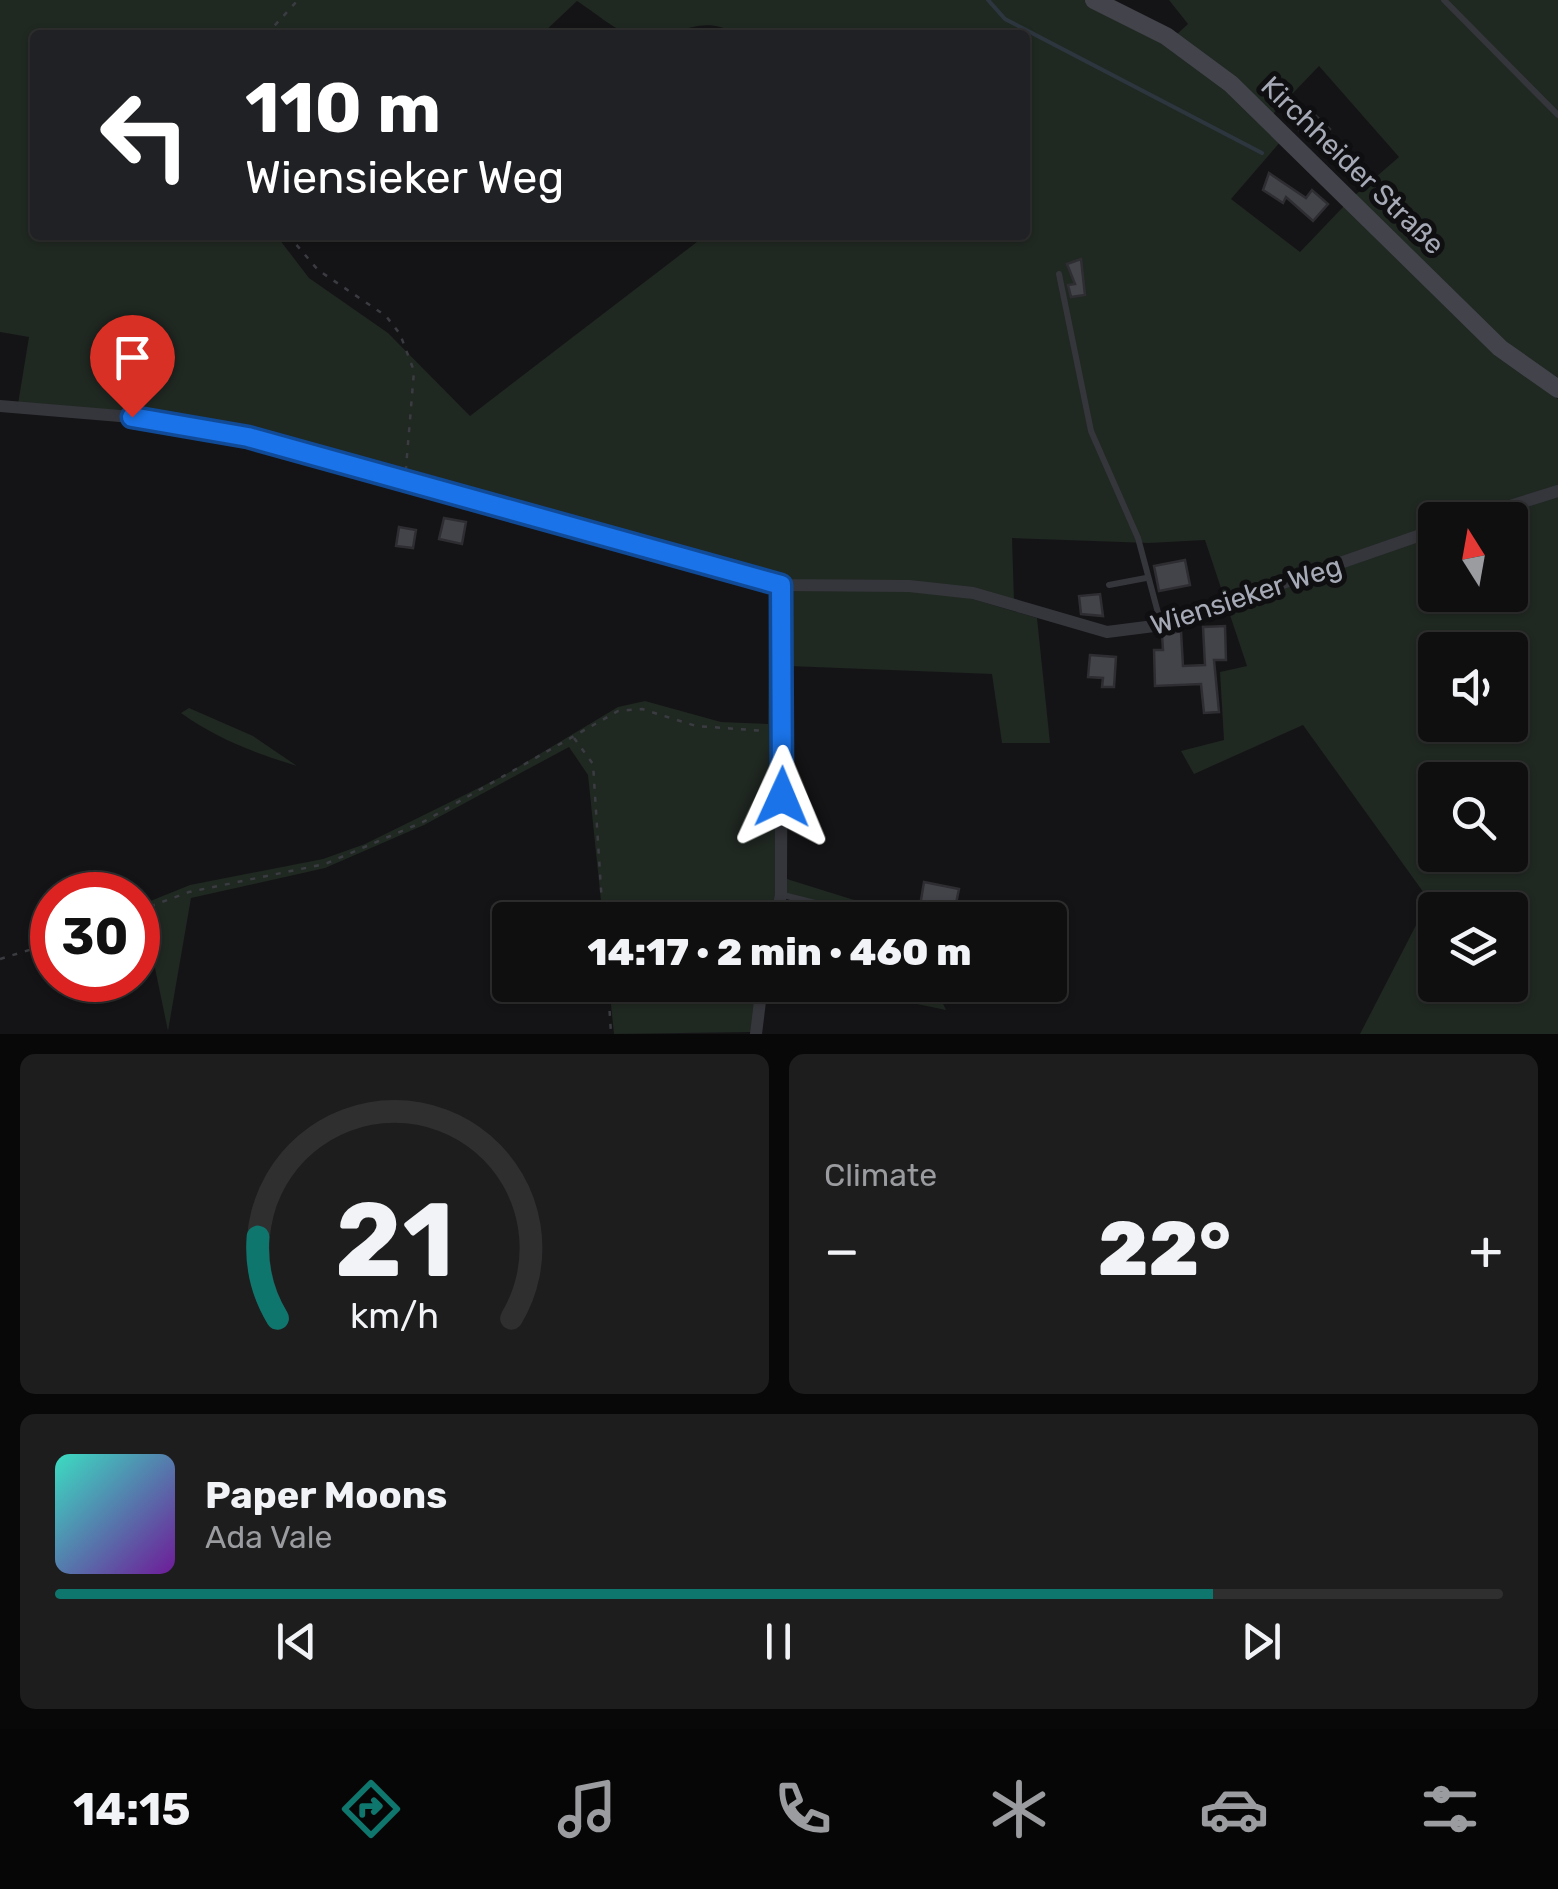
<!DOCTYPE html>
<meta charset="utf-8">
<style>
body{margin:0;font-family:Rubik,sans-serif;background:#1d1d1e;color:#f1f3f6;height:100vh;display:flex;flex-direction:column;font-size:38px;white-space:nowrap}
*{box-sizing:border-box;margin:0}
p{font-size:32px;color:#9b9c9f}
.icon{flex:none;width:55px;height:55px;fill:none;stroke:currentColor;stroke-width:2;stroke-linecap:round;stroke-linejoin:round}
.map{position:relative;height:1034px;overflow:hidden}
.sheet{display:flex;flex-direction:column;gap:20px;padding:20px;background:#080809;flex:1}
.sheet>*{flex:none}
.banner{position:absolute;left:30px;top:30px;width:1000px;height:210px;border-radius:10px;box-shadow:0 2px 8px #0004,0 0 0 2px #2f2f30;background:#202124;color:#fff;overflow:hidden}
.needle{width:65px;rotate:349deg}
.buttons{position:absolute;left:1418px;top:502px;display:grid;gap:20px}
.buttons a{display:grid;place-items:center;width:110px;height:110px;border-radius:10px;background:#0f0f10;box-shadow:0 2px 8px #0004,0 0 0 2px #2f2f30;font-size:50px}
.speed{position:absolute;left:30px;top:872px;display:flex;gap:20px;font-size:50px;font-weight:700;text-align:center}
.speed>*{display:grid;place-content:center;width:130px;height:130px;border-radius:50%;background:#0f0f10;box-shadow:0 2px 8px #0004,0 0 0 2px #2f2f30;line-height:1}
.speed .limit{border:15px solid #d22;background:#fff;color:#111}
.pin{position:absolute;display:grid;place-items:center;width:85px;height:85px;color:#fff;margin:-102px -42px;border-radius:50% 50% 50% 0;rotate:-45deg;box-shadow:0 0 10px #0007}
.pin .icon{rotate:45deg}
.me{position:absolute;width:110px;margin:-55px;rotate:1deg;stroke-linejoin:round;filter:drop-shadow(0 0 8px #0008)}
.turn{display:flex;align-items:center;gap:35px;height:210px;padding:0 50px;font-size:45px}
.turn .icon{width:130px;height:130px;stroke-width:2.5}
.turn b{display:block;font-size:70px;line-height:85px}
.big{font-size:75px;font-weight:800;line-height:1.1}
.sheet .tile{flex:1;display:flex;flex-direction:column;justify-content:center;gap:15px;min-width:0;padding:0 35px;border-radius:15px;background:#1d1d1e}
.sheet .dial{align-items:center;gap:0}
.dial svg{height:260px;overflow:visible;fill:none;stroke:#2f2f30;stroke-width:7;stroke-linecap:round;text-anchor:middle}
.dial text{fill:#f1f3f6;stroke:none}
.song{display:flex;align-items:center;gap:30px}
.cover{width:120px;height:120px;border-radius:15px;background:linear-gradient(135deg,hsl(170 70% 55%),hsl(280 70% 35%))}
.played{height:10px;border-radius:5px;background:linear-gradient(90deg,#0f766e 80%,#2f2f30 80%)}
.keys{display:flex;justify-content:space-around;direction:ltr}
.heat{display:flex;justify-content:space-between;align-items:center;font-size:55px;direction:ltr}
.sheet .tiles{flex:1;display:grid;gap:20px;grid-template-columns:1fr 1fr}
.tile:last-child{grid-column:span 2}
.trip{position:absolute;left:492px;top:902px;width:575px;height:100px;border-radius:10px;background:#0f0f10;box-shadow:0 2px 8px #0004,0 0 0 2px #2f2f30;font-weight:800;line-height:100px;text-align:center}
.tab-bar{display:flex;height:160px;justify-content:space-around;align-items:center;background:#060606;color:#9b9c9f}
.tab-bar .icon{width:70px;height:70px}
.tab-bar .current{color:#0f766e}
.tab-bar b{font-size:45px;color:#f1f3f6}
.map>svg:first-child{display:block}
</style>
<div class="map">
<svg width="1558" height="1034" viewBox="0 0 1558 1034">
<rect width="100%" height="100%" fill="#141416"/>
<g fill="#202822" fill-rule="evenodd">
<path d="M0 0H1086L1194 59 1281 141 1231 199 1300 252 1344 206 1493 352 1558 399V1034H1360L1429 900 1303 725 1194 774 1181 751 1224 740 1220 672 1247 666 1205 540 1149 543 1012 538 1014 601 979 591 781 581 306 452 18 404 29 337 0 332ZM577 1C593 11 614 30 632 35 674 47 693 8 739 35H1025V235H706L470 416 388 333 309 278 276 235H35V35H541ZM1435 520H1510V595H1435ZM1435 650H1510V725H1435ZM1435 780H1510V855H1435ZM1435 910H1510V985H1435Z"/>
<path d="M1169 0H1558V381L1503 342 1354 196 1399 157 1319 66 1271 116 1176 35 1188 24Z"/>
<path d="M769 589 906 590 966 597 1037 618 1050 743H1002L992 674 789 666 787 879 902 915 904 920H858L785 897 780 920H603L588 775 569 747 424 825 325 868 191 898 168 1031 144 915 138 916V906L190 885 323 859 365 844 503 776 618 707 645 701 721 722 768 724Z"/>
<path d="M189 708 253 736 297 766C255 753 217 739 181 713Z"/>
<path d="M609 985H766L751 1032 614 1034Z"/>
<path d="M846 985H934L946 1010 845 989Z"/>
</g>
<g fill="none" stroke-linecap="round" stroke-linejoin="round">
<path stroke="#2d363e" stroke-width="4" d="M988 0 1005 19 1262 153"/>
</g>
<g fill="#434449" stroke="#2e2e32" stroke-width="2.5">
<path d="M1315 115 1330 129 1315 145 1299 130Z"/>
<path d="M1269 173 1306 198 1312 190 1328 204 1313 221 1286 197 1283 203 1263 190Z"/>
<path d="M1081 259 1085 295 1071 297 1068 285 1075 284 1067 264Z"/>
<path d="M444 518 466 522 462 544 439 539Z"/>
<path d="M399 527 416 530 413 548 396 546Z"/>
<path d="M1185 560 1190 585 1159 591 1154 566Z"/>
<path d="M1100 594 1103 616 1081 614 1079 596Z"/>
<path d="M1225 626 1226 660H1214L1219 712 1204 713 1201 684 1155 686 1154 650H1163L1162 635 1181 631 1183 666 1205 665 1203 627Z"/>
<path d="M1090 655 1116 657 1114 687H1102L1103 678 1088 677Z"/>
<path d="M924 882 959 889 954 913 920 906Z"/>
</g>
<g fill="none" stroke-linecap="round" stroke-linejoin="round">
<g stroke="#3b3c42" stroke-width="2.5" stroke-dasharray="5 8" stroke-linecap="butt">
<path d="M266 35 298 0"/>
<path d="M288 235 318 270 386 316 400 334 414 371 406 468"/>
<path d="M574 738 593 764 603 920"/>
<path d="M138 911 189 892 325 864 423 822 618 711 642 709 696 726 766 731"/>
<path d="M0 959 52 943"/>
<path d="M608 985 611 1034"/>
</g>
<g stroke="#35363b" stroke-width="6">
<path d="M1444 0 1558 115"/>
<path d="M1059 274 1091 431 1138 538 1161 624"/>
<path d="M1109 585 1146 578"/>
<path d="M783 895 883 920"/>
</g>
<g stroke="#35363b" stroke-width="12">
<path d="M0 406 132 417 248 437 781 585 909 586 973 593 1107 632 1162 625 1435 530"/>
<path d="M1465 520 1558 491"/>
<path d="M776 920 781 895V585"/>
<path d="M756 1034 762 985"/>
</g>
<path stroke="#43444b" stroke-width="18" d="M1094 0 1166 36 1231 84 1500 348 1558 389"/>
</g>
<g fill="none" stroke-linecap="round" stroke-linejoin="round">
<g stroke="#114b97" stroke-width="25">
<path id="route" d="M132 417 248 437 781 585 782 797"/>
</g>
<use href="#route" stroke="#1a73e8" stroke-width="18"/>
</g>
<g text-anchor="middle" stroke-width="10" stroke-linejoin="round" paint-order="stroke">
<g font-size="28" fill="#a6aab6" stroke="#0f0f11">
<text transform="translate(1353 165) rotate(44)" y="10">Kirchheider Straße</text>
<text transform="translate(1246 595) rotate(-18)" y="10">Wiensieker Weg</text>
</g>
</g>
</svg>
<div class="buttons">
<a><svg class="needle" viewBox="-14 -14 28 28"><path d="M0-13l5 13h-10z" fill="#e53935"/><path d="M0 13l5-13h-10z" fill="#9b9c9f"/></svg></a>
<a><svg class="icon" aria-label="sound" viewBox="0 0 24 24"><path d="M4 9h4l5-4v14l-5-4H4zM17 9q2 3 0 6"/></svg></a>
<a><svg class="icon" aria-label="search" viewBox="0 0 24 24"><circle cx="10" cy="10" r="6"/><path d="M15 15l6 6"/></svg></a>
<a><svg class="icon" aria-label="layers" viewBox="0 0 24 24"><path d="M12 4l9 5-9 5-9-5zM3 14l9 5 9-5"/></svg></a>
</div>
<div class="speed"><div class="limit">30</div></div>
<div class="pin" style="left:132px;top:417px;background:#d93025"><svg class="icon" aria-label="arrive" viewBox="0 0 24 24"><path d="M6 21V4h12l-3 4 3 4H6"/></svg></div>
<svg class="me" style="left:782px;top:797px" viewBox="-20 -20 40 40"><path d="M0-17L14 15 0 8-14 15z" fill="#1a73e8" stroke="#fff" stroke-width="4"/></svg>
<div class="trip">14:17 · 2 min · 460 m</div>
<div class="banner">
<div class="turn"><svg class="icon" aria-label="left" viewBox="0 0 24 24"><path d="M17 20v-9H6M10 6l-5 5 5 5"/></svg><div><b>110 m</b>Wiensieker Weg</div></div>
</div>
</div>
<section class="sheet">
<div class="tiles">
<div class="tile dial"><svg viewBox="0 0 100 80">
<path d="M14 69A42 42 0 1 1 86 69"/>
<path d="M14 69A42 42 0 0 1 8 44" stroke="#0f766e"/>
<text x="50" y="56" font-size="32" font-weight="700">21</text>
<text x="50" y="72" font-size="11">km/h</text>
</svg></div>
<div class="tile"><p>Climate</p>
<div class="heat"><a>−</a><b class="big">22°</b><a>+</a></div>
</div>
<div class="tile">
<div class="song"><i class="cover"></i><div><b>Paper Moons</b><p>Ada Vale</p></div></div>
<div class="played"></div>
<div class="keys"><svg class="icon" aria-label="previous" viewBox="0 0 24 24"><path d="M18 5L8 12l10 7zM5 5v14"/></svg><svg class="icon" aria-label="pause" viewBox="0 0 24 24"><path d="M8 5v14M16 5v14"/></svg><svg class="icon" aria-label="next" viewBox="0 0 24 24"><path d="M6 5l10 7-10 7zM19 5v14"/></svg></div>
</div>
</div>
</section>
<nav class="tab-bar">
<b>14:15</b>
<svg class="icon current" aria-label="directions" viewBox="0 0 24 24"><path d="M12 3l9 9-9 9-9-9zM9 14v-3h6M13 9l2 2-2 2"/></svg>
<svg class="icon" aria-label="music" viewBox="0 0 24 24"><path d="M9 18V5l10-2v13"/><circle cx="6" cy="18" r="3"/><circle cx="16" cy="16" r="3"/></svg>
<svg class="icon" aria-label="phone" viewBox="0 0 24 24"><path d="M5 4h4l2 5-3 2q2 4 5 5l2-3 5 2v4C11 20 4 13 5 4z"/></svg>
<svg class="icon" aria-label="climate" viewBox="0 0 24 24"><path d="M12 3v18M4 7l16 10M4 17L20 7"/></svg>
<svg class="icon" aria-label="car" viewBox="0 0 24 24"><path d="M5 17H2v-5l4-1 3-4h7l3 4 3 1v5h-3M9 17h6M6 11h13"/><circle cx="7" cy="17" r="2"/><circle cx="17" cy="17" r="2"/></svg>
<svg class="icon" aria-label="filters" viewBox="0 0 24 24"><path d="M4 7h16M4 17h16"/><circle cx="9" cy="7" r="2"/><circle cx="15" cy="17" r="2"/></svg>
</nav>
